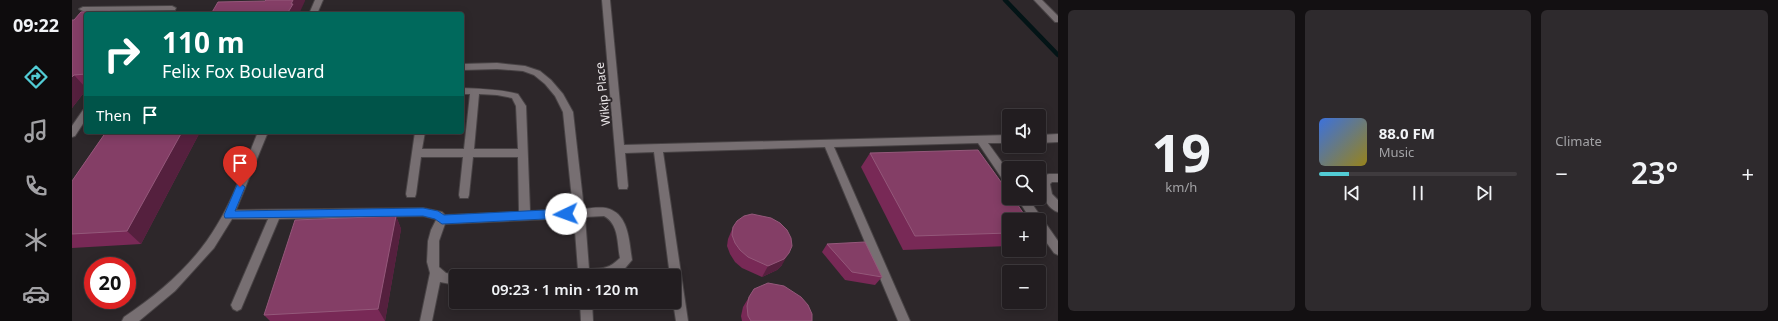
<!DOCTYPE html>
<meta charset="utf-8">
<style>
body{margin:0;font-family:"Noto Sans",sans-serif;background:#2e2a2d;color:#f1f3f6;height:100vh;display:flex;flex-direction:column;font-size:15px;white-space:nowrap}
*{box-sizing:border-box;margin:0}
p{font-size:13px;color:#a2a2a5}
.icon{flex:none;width:22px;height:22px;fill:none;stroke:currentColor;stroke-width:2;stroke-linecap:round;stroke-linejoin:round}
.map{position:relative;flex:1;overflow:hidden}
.details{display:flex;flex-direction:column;gap:10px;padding:10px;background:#131012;width:720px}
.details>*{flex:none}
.top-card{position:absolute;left:12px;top:12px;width:380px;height:122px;border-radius:4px;box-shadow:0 2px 10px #0003,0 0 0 1px #3f3b3e;background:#00695c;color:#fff;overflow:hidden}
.fabs{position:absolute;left:930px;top:109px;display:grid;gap:8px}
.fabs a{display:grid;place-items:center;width:44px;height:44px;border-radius:4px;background:#221d20;box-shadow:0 2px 10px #0003,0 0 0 1px #3f3b3e;font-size:20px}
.speed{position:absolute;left:12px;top:257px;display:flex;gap:8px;font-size:20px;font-weight:700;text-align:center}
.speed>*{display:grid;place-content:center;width:52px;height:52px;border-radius:50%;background:#221d20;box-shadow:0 2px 10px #0003,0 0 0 1px #3f3b3e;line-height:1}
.speed .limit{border:6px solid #d22;background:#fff;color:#111}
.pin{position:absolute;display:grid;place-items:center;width:34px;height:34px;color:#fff;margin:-41px -17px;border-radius:50% 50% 50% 0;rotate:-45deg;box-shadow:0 0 4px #0007}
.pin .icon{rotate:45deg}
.me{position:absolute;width:44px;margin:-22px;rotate:267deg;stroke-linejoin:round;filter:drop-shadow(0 0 3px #0008)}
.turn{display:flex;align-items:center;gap:14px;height:84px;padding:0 12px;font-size:18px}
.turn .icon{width:52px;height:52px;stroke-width:2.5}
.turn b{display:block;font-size:28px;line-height:34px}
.then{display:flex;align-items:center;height:38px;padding:0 12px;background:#0003;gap:8px;font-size:15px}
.big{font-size:30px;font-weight:600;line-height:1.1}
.details .widget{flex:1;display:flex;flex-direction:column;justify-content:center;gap:6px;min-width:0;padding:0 14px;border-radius:6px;background:#2e2a2d}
.details .dial{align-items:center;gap:0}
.dial b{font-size:52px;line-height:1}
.song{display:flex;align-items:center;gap:12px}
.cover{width:48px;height:48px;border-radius:6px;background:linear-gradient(135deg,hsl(220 70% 55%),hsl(50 70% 35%))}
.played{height:4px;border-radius:2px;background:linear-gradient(90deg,#52ccd5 15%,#3f3b3e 15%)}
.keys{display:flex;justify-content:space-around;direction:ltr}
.heat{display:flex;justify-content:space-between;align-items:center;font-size:22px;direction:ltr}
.details .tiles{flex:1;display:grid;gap:10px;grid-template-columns:repeat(3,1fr)}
.trip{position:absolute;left:377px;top:269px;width:232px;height:40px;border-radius:4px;background:#221d20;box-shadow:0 2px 10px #0003,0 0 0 1px #3f3b3e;font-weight:600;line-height:40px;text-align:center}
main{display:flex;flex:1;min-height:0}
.tab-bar{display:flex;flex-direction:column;width:72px;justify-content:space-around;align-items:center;background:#0e0c0d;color:#a2a2a5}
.tab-bar .icon{width:28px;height:28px}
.tab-bar .active{color:#52ccd5}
.tab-bar b{font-size:18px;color:#f1f3f6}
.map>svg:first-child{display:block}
</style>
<main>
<nav class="tab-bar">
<b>09:22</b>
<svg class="icon active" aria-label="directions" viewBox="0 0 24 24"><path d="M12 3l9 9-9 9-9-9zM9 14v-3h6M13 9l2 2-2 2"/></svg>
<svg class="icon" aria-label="music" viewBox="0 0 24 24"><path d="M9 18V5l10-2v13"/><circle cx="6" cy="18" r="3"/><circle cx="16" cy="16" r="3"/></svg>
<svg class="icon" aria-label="phone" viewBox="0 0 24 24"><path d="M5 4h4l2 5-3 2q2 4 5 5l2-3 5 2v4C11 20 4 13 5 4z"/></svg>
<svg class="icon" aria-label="climate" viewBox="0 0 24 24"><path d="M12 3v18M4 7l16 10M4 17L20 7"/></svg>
<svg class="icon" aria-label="car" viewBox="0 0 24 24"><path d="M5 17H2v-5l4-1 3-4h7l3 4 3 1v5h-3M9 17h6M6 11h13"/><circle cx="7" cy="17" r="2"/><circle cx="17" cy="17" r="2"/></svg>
</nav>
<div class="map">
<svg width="986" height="321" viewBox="0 0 986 321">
<rect width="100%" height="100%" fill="#2d272a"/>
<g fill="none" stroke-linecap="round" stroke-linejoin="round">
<path stroke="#031416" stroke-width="4.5" d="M933 0 986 55"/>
<g stroke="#484345" stroke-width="2">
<g id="minor">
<path d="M243 0H251L245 14H237Z"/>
<path d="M530 0H538L552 145 937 135V143H916L937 172V184L933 183 906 143 762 147 838 321H826L753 147 591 152 616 321H604L601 302 602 276H598L582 152 553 153 556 186 555 189H547L546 186Z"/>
<path d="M962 0H970L986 16V22H983Z"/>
<path d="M100 6 104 8 103 10 11 11 7 9 11 7Z"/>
<path d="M425 63 453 66 468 71 479 80 491 94 501 112 512 209C519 208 527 207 534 208 557 213 557 241 560 260L549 273 543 276H480L482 272 506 270 502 218 373 224 367 241V267L374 273 388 276H384V285L368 282 360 321H348L358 273 355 262 356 241 359 230 364 220 363 219 351 216 207 219 169 309 165 311 161 309 159 305 196 219H160L142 248 103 291 67 321H50L52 317C88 293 123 263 145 225 163 196 173 163 186 132H196L164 210 351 208 370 212 373 215 447 212 446 157H401L397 195 396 198H388L387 195 391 157H349L344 194 343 197H335L334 194 343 132H353L350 149H392L398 94H390V88C409 89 427 89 446 94L454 106 458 211 501 209 491 112 483 96 473 84 462 75 451 71 425 69 390 70V64ZM407 94 425 95 440 98 444 106 446 149H402ZM532 216C547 224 545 243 548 258 538 268 531 269 517 269L513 217Z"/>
<path d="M14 109V119L3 136 0 137V126L11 110Z"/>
<path d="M986 134V142L967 143V135Z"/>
<path d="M977 174H986V182H980L978 184 980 194 986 200V212C974 208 970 194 968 183L973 175Z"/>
<path d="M945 198H956L986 241V255L982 253 967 232V220H959Z"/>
<path d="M508 302H520L521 321H509Z"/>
</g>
</g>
<use href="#minor" fill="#776f72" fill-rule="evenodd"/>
</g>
<g fill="#782956">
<path d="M38 11 41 14H14V90L0 108V20H2L9 12Z"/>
<path d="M34 132H128L69 244 0 248V181Z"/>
<path d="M798 153 937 220V246L831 250 789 167Z"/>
<path d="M324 216 329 229 313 321H198L192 315Z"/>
<path d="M661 227 710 265 705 270 690 277 670 268 663 262 658 254 655 246 656 239Z"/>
<path d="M755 244 810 277 803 285 773 280 750 252Z"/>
<path d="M677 297 740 321H670L669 316 671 307Z"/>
</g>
<g fill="#55203e">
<path d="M221 0H233V1L227 14H215Z"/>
<path d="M38 11 41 14H36Z"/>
<path d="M2 75 14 88V90L0 108V77Z"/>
<path d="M110 132H128L69 244 55 231Z"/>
<path d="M324 216 329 229 313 321 306 309Z"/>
<path d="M717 253 710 265 705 270 690 277 696 266Z"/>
</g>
<g fill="#843e66" stroke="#94587a">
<path d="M194 0H221L219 4H221L215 14H139L146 2 193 1Z"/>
<path d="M38 11 36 14H14V74L2 75 0 77V20H2L9 12Z"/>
<path d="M34 132H110L55 231 0 234V181Z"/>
<path d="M906 150 937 193V198H941L956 220H937V233L843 236 798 153Z"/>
<path d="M680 214 699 218 708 223 715 230 719 238 720 246 717 253 712 259 696 266 676 257 668 250 663 243 660 235 661 227 665 221 672 216Z"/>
<path d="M324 216 306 309 192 315 223 220Z"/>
<path d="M793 242 810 277 780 272 755 244Z"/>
<path d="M696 283 712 286 729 297 736 305 740 314V321H679L676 316 675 306 677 297 682 289Z"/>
</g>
<path fill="#1a73e8" stroke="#114b97" d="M168 183 173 187 163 211 351 208 366 211 372 215 494 209 497 211 499 214 497 216 494 218 370 224 363 219 351 216 153 218 152 215 165 185Z"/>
<g text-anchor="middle" stroke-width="4" stroke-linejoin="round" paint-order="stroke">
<g font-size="12" fill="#eae6e8" stroke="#2d272a">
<text transform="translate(531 94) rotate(-96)" y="4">Wikip Place</text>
</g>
</g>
</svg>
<div class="fabs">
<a><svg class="icon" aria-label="sound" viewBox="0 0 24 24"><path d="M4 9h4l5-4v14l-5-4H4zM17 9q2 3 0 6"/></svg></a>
<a><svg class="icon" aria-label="search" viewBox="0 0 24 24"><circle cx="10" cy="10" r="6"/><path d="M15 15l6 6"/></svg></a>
<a>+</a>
<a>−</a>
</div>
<div class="speed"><div class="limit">20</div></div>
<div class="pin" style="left:168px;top:187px;background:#d93025"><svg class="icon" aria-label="arrive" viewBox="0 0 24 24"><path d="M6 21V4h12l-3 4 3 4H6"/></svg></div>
<svg class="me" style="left:494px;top:214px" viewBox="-20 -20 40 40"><circle r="19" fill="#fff"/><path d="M0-13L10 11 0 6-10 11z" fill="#1a73e8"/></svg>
<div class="trip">09:23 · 1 min · 120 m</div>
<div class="top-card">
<div class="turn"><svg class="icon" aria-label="right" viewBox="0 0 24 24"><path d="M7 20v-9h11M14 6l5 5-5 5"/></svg><div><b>110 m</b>Felix Fox Boulevard</div></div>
<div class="then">Then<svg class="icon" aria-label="arrive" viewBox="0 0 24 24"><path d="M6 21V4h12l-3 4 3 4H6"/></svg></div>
</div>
</div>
<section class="details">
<div class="tiles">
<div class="widget dial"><b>19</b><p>km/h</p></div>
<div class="widget">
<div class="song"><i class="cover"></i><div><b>88.0 FM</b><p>Music</p></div></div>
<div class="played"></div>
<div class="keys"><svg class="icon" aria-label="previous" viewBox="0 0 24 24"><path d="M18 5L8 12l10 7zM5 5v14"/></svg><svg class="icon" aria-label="pause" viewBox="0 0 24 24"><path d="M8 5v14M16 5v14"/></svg><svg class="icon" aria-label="next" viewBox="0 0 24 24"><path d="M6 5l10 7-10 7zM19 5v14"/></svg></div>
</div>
<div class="widget"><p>Climate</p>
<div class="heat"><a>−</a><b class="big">23°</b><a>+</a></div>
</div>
</div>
</section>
</main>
